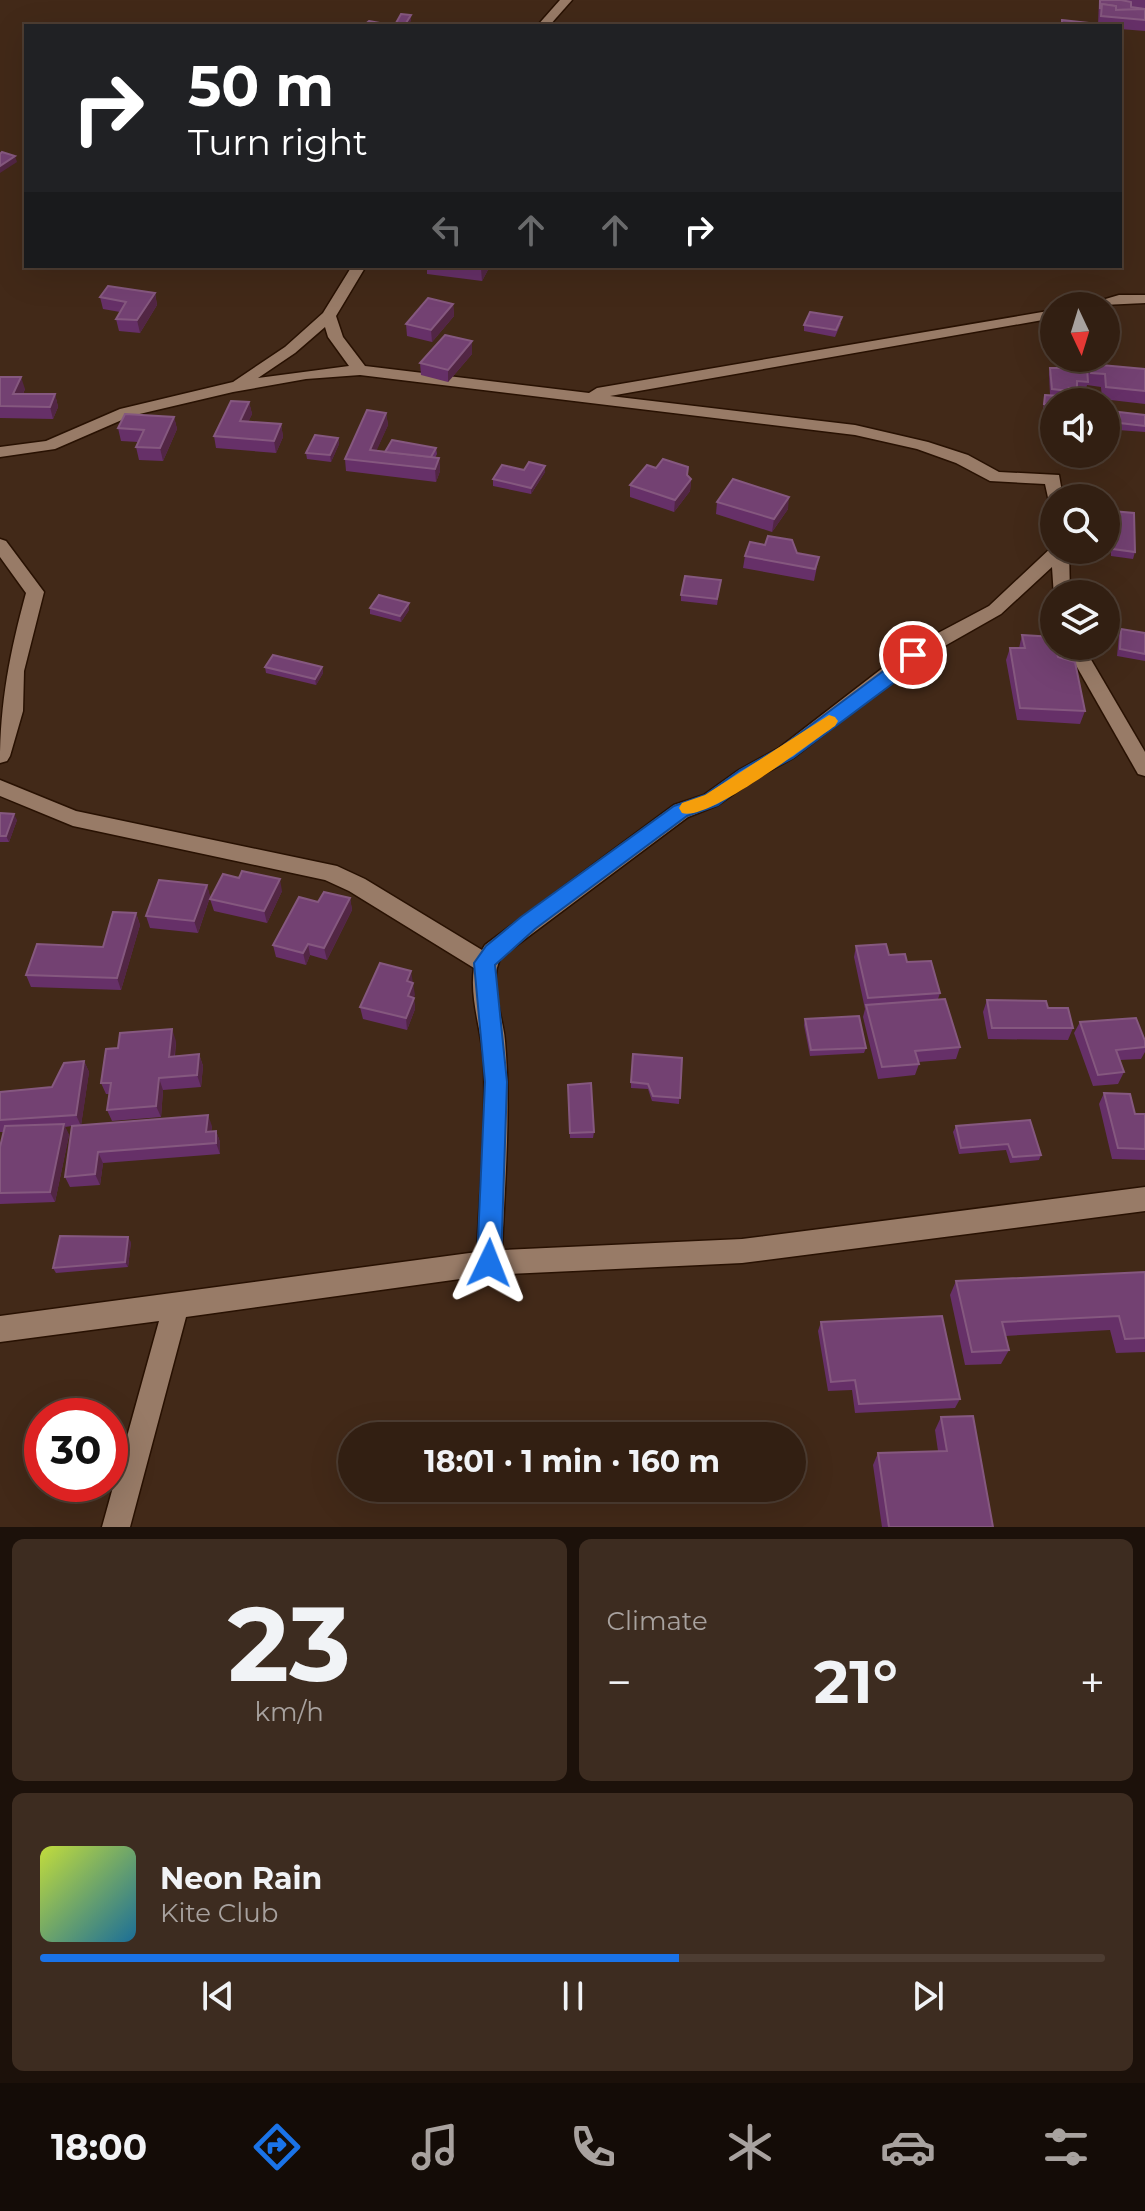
<!DOCTYPE html>
<meta charset="utf-8">
<style>
body{margin:0;font-family:Montserrat,sans-serif;background:#3d2c20;color:#f1f3f6;height:100vh;display:flex;flex-direction:column;font-size:30px;white-space:nowrap}
*{box-sizing:border-box;margin:0}
p{font-size:26px;color:#a8a29f}
.icon{flex:none;width:44px;height:44px;fill:none;stroke:currentColor;stroke-width:2;stroke-linecap:round;stroke-linejoin:round}
.map{position:relative;height:1527px;overflow:hidden}
.drawer{display:flex;flex-direction:column;gap:12px;padding:12px;background:#1c110a;flex:1}
.drawer>*{flex:none}
.guide{position:absolute;left:24px;top:24px;width:1098px;height:244px;border-radius:0px;box-shadow:0 8px 32px #0002,0 0 0 2px #4d3d32;background:#202124;color:#fff;overflow:hidden}
.needle{width:52px;rotate:176deg}
.tools{position:absolute;left:1040px;top:292px;display:grid;gap:16px}
.tools a{display:grid;place-items:center;width:80px;height:80px;border-radius:50%;background:#321f12;box-shadow:0 8px 32px #0002,0 0 0 2px #4d3d32;font-size:40px}
.speed{position:absolute;left:24px;top:1398px;display:flex;gap:16px;font-size:40px;font-weight:700;text-align:center}
.speed>*{display:grid;place-content:center;width:104px;height:104px;border-radius:50%;background:#321f12;box-shadow:0 8px 32px #0002,0 0 0 2px #4d3d32;line-height:1}
.speed .limit{border:12px solid #d22;background:#fff;color:#111}
.pin{position:absolute;display:grid;place-items:center;width:68px;height:68px;color:#fff;margin:-34px;border:4px solid #fff;border-radius:50%;box-shadow:0 2px 8px #0007}
.me{position:absolute;width:88px;margin:-44px;rotate:2deg;stroke-linejoin:round;filter:drop-shadow(0 0 6px #0008)}
.turn{display:flex;align-items:center;gap:28px;height:168px;padding:0 32px;font-size:36px}
.turn .icon{width:104px;height:104px;stroke-width:2.5}
.turn b{display:block;font-size:56px;line-height:68px}
.lanes{display:flex;align-items:center;height:76px;padding:0 32px;background:#0003;justify-content:center;gap:40px;direction:ltr}
.lanes .off{opacity:.35}
.big{font-size:60px;font-weight:700;line-height:1.1}
.drawer .card{flex:1;display:flex;flex-direction:column;justify-content:center;gap:12px;min-width:0;padding:0 28px;border-radius:12px;background:#3d2c20}
.drawer .dial{align-items:center;gap:0}
.dial b{font-size:104px;line-height:1}
.song{display:flex;align-items:center;gap:24px}
.cover{width:96px;height:96px;border-radius:12px;background:linear-gradient(135deg,hsl(70 70% 55%),hsl(200 70% 35%))}
.played{height:8px;border-radius:4px;background:linear-gradient(90deg,#1a73e8 60%,#4d3d32 60%)}
.keys{display:flex;justify-content:space-around;direction:ltr}
.heat{display:flex;justify-content:space-between;align-items:center;font-size:44px;direction:ltr}
.drawer .tiles{flex:1;display:grid;gap:12px;grid-template-columns:1fr 1fr}
.card:last-child{grid-column:span 2}
.trip{position:absolute;left:338px;top:1422px;width:468px;height:80px;border-radius:40px;background:#321f12;box-shadow:0 8px 32px #0002,0 0 0 2px #4d3d32;font-weight:700;line-height:80px;text-align:center}
.tabs{display:flex;height:128px;justify-content:space-around;align-items:center;background:#140c07;color:#a8a29f}
.tabs .icon{width:56px;height:56px}
.tabs .active{color:#1a73e8}
.tabs b{font-size:36px;color:#f1f3f6}
.map>svg:first-child{display:block}
</style>
<div class="map">
<svg width="1145" height="1527" viewBox="0 0 1145 1527">
<rect width="100%" height="100%" fill="#422918"/>
<g fill="none" stroke-linecap="round" stroke-linejoin="round">
<g stroke="#281102" stroke-width="3">
<g id="street">
<path d="M560 0H572L549 26H537Z"/>
<path d="M352 266H366L336 316 343 337 365 366 589 393 597 388 1054 310V318L610 396 855 425 928 442 968 455 999 472 1059 475 1063 498H1054V503L1049 502 1045 484 990 481 956 463 917 449 855 435 360 375 306 379 233 392 131 416 55 449 0 457V447L46 441 120 409 233 382 285 347 323 313ZM325 327 328 337 349 366 258 378 295 353Z"/>
<path d="M1119 295H1145V303L1082 306Z"/>
<path d="M0 539 6 541 44 592 24 671 23 711 10 756 7 761 0 763C0 702 10 652 26 593L0 557Z"/>
<path d="M1053 546 1054 550H1069L1070 594H1054V597L1052 567 1001 614 920 660 793 758 753 780 718 805 688 817 501 957C487 984 503 1014 505 1041 511 1111 505 1180 502 1250L742 1239 1145 1187V1211L742 1263 489 1275 186 1317 130 1527H102L159 1321 0 1342V1316L477 1252C480 1190 486 1129 484 1066 483 1034 469 1000 474 968L349 891 325 880 73 826 0 796V780L76 811 337 866 365 879 482 950 485 945 674 805 704 795 739 770 779 748 906 650 989 606Z"/>
<path d="M1065 646H1083L1145 752V776L1138 774Z"/>
</g>
</g>
<use href="#street" fill="#987b67" fill-rule="evenodd"/>
</g>
<g fill="#663068">
<path d="M1099 0H1145V31L1120 29V26H1098Z"/>
<path d="M411 20 408 26H363H396V23Z"/>
<path d="M427 266H490L482 281 427 274Z"/>
<path d="M155 293 157 305 140 333 119 331 116 319 120 312 103 309 100 297Z"/>
<path d="M453 304 454 316 432 342 407 336 406 324Z"/>
<path d="M841 323 835 337 804 331V325Z"/>
<path d="M472 354 448 382 421 375 420 363Z"/>
<path d="M1090 364 1145 369V404L1102 399 1101 387 1087 385 1086 389 1077 388 1075 395 1069 394 1068 397 1058 396 1054 402V411L1043 410 1045 395H1050L1049 374 1050 368 1087 374Z"/>
<path d="M0 377 25 389 23 394H55L58 407 53 419 0 418Z"/>
<path d="M249 402 252 414 248 422 281 424 283 437 276 453 216 448 214 436Z"/>
<path d="M1119 412 1145 415V432L1118 430 1117 418Z"/>
<path d="M386 413 388 425 376 451 385 452 436 448 437 454 435 458H439L440 471 436 482 346 471 345 459Z"/>
<path d="M174 417 177 429 163 461 139 460 136 447 138 442 121 441 118 428Z"/>
<path d="M338 438 339 444 331 462 307 459 306 453Z"/>
<path d="M545 466V472L531 494 493 486V479Z"/>
<path d="M656 468 688 475 691 479 690 491 674 512 630 497V485Z"/>
<path d="M717 502 788 509 772 532 716 514Z"/>
<path d="M1112 511 1135 552 1133 559 1111 556 1110 517Z"/>
<path d="M797 553 819 557 814 581 743 568 745 556Z"/>
<path d="M721 580 717 605 681 601V595Z"/>
<path d="M409 603V610L401 622 370 614V608Z"/>
<path d="M1121 629 1145 633V661L1117 656 1119 635Z"/>
<path d="M1022 635 1085 711 1080 724 1017 720 1006 660 1010 648H1019Z"/>
<path d="M265 667H322L323 673 316 685 266 673Z"/>
<path d="M0 813 17 820 9 842H0Z"/>
<path d="M207 885 210 897 198 933 150 928 146 916Z"/>
<path d="M282 891 267 923 214 911 210 899Z"/>
<path d="M350 898 352 910 327 960 310 955 306 965 276 957 273 945 318 902Z"/>
<path d="M136 913 140 925 121 990 31 987 26 975 103 947Z"/>
<path d="M856 946 889 955 907 962 940 993 938 999 960 1047 956 1059 918 1062 919 1064 915 1075 878 1079 863 1017 865 1009 854 957Z"/>
<path d="M412 983 415 1009 407 1030 363 1019 360 1007Z"/>
<path d="M987 1000 1048 1008 1073 1028 1068 1040 988 1039 983 1012Z"/>
<path d="M805 1019 866 1048 864 1053 810 1056 804 1025Z"/>
<path d="M1080 1022 1145 1041V1052L1141 1059 1120 1060 1124 1072 1118 1084 1093 1086 1074 1033Z"/>
<path d="M176 1041 175 1056 199 1054 203 1066 201 1087 163 1090 161 1117 112 1121 107 1110 109 1094H106L101 1083Z"/>
<path d="M682 1058 679 1104 652 1101 648 1089 631 1088V1082Z"/>
<path d="M84 1061 89 1072 81 1125 212 1126 211 1132 216 1131 220 1142V1154L103 1163 100 1185 70 1187 65 1177 72 1126 65 1127 69 1135 55 1202 0 1204V1147L4 1132H0V1092L52 1087Z"/>
<path d="M568 1085 594 1132 593 1138H570Z"/>
<path d="M1104 1093 1135 1114H1145V1160L1112 1159 1099 1104Z"/>
<path d="M956 1126 1041 1155 1039 1160 1010 1163 1006 1150 959 1154 953 1132Z"/>
<path d="M131 1242 128 1267 56 1273 53 1268Z"/>
<path d="M1145 1272V1352L1116 1353 1110 1330 1005 1336 1009 1350 1001 1364 965 1365 950 1295 956 1281Z"/>
<path d="M821 1322 960 1399 955 1408 855 1413 852 1390 828 1391 818 1331Z"/>
<path d="M941 1417 993 1527H882L873 1465 878 1453 938 1451 935 1430Z"/>
</g>
<g fill="#522644">
<path d="M411 15V20L408 26H406V23Z"/>
<path d="M15 156 17 162 0 173V166Z"/>
<path d="M483 266H490L482 281 481 269Z"/>
<path d="M155 293 157 305 140 333 137 320Z"/>
<path d="M453 304 454 316 432 342 431 330Z"/>
<path d="M472 341V354L448 382V370Z"/>
<path d="M21 377 25 389 17 406 13 394Z"/>
<path d="M55 394 58 407 53 419 50 407Z"/>
<path d="M249 402 252 414 243 433 240 421Z"/>
<path d="M386 413 388 425 371 463 370 450Z"/>
<path d="M174 417 177 429 163 461 160 448Z"/>
<path d="M281 424 283 437 276 453 274 441Z"/>
<path d="M338 438 339 444 331 462 330 455Z"/>
<path d="M439 458 440 471 436 482 435 469Z"/>
<path d="M545 466V472L531 494V488Z"/>
<path d="M691 479 690 491 674 512 675 500Z"/>
<path d="M789 497 788 509 772 532 774 519Z"/>
<path d="M409 603V610L401 622 400 616Z"/>
<path d="M322 667 323 673 316 685 315 679Z"/>
<path d="M14 814 17 820 9 842 6 836Z"/>
<path d="M280 879 282 891 267 923 264 911Z"/>
<path d="M207 885 210 897 198 933 194 921Z"/>
<path d="M350 898 352 910 327 960 324 948Z"/>
<path d="M136 913 140 925 121 990 117 978Z"/>
<path d="M308 944 310 955 306 965 303 953Z"/>
<path d="M411 971 413 983 407 981Z"/>
<path d="M413 983 415 995 409 1007 408 996Z"/>
<path d="M414 998 415 1009 407 1030 406 1018Z"/>
<path d="M172 1029 176 1041 173 1068 169 1057Z"/>
<path d="M199 1054 203 1066 201 1087 197 1075Z"/>
<path d="M84 1061 89 1072 81 1126 76 1115Z"/>
<path d="M159 1078 163 1090 161 1117 156 1106Z"/>
<path d="M208 1115 212 1126 210 1143 206 1132Z"/>
<path d="M64 1124 69 1135 55 1202 50 1192Z"/>
<path d="M216 1131 220 1142V1154L216 1143Z"/>
<path d="M98 1152 103 1163 100 1185 95 1174Z"/>
<path d="M128 1237 131 1242 128 1267 125 1262Z"/>
</g>
<g fill="#734172" stroke="#85587f" stroke-width="2">
<path d="M1100 0H1121L1131 2V7L1145 9 1116 10V6L1102 4 1100 9Z"/>
<path d="M1102 4 1116 6V10L1145 9V20L1101 16Z"/>
<path d="M401 14 411 15 406 23H396Z"/>
<path d="M1062 20 1090 23 1089 26H1062Z"/>
<path d="M369 21 396 26H363Z"/>
<path d="M2 152 15 156 0 166V154Z"/>
<path d="M458 266H483L481 269Z"/>
<path d="M108 286 155 293 137 320 116 319 126 302 100 297Z"/>
<path d="M428 298 453 304 431 330 406 324Z"/>
<path d="M810 312 842 317 836 330 804 325Z"/>
<path d="M445 335 472 341 448 370 420 363Z"/>
<path d="M1090 364 1145 369V391L1106 387 1105 374 1091 373Z"/>
<path d="M1050 368H1087L1088 382 1077 381V389L1069 388 1070 391 1052 389Z"/>
<path d="M0 377H21L13 394H55L50 407 0 406Z"/>
<path d="M1045 395 1059 396V402H1054V405L1044 404Z"/>
<path d="M231 401 249 402 240 421 281 424 274 441 214 436Z"/>
<path d="M367 410 386 413 370 450 439 458 435 469 345 459Z"/>
<path d="M1119 412 1145 415V426L1120 423Z"/>
<path d="M125 414 174 417 160 448 136 447 144 430 118 428Z"/>
<path d="M315 435 338 438 330 455 306 453Z"/>
<path d="M392 440 436 448 431 457 385 452Z"/>
<path d="M663 459 688 467 687 475 691 479 675 500 630 485 647 465 656 468Z"/>
<path d="M529 462 545 466 531 488 493 479 502 465 524 470Z"/>
<path d="M733 479 789 497 774 519 717 502Z"/>
<path d="M1112 511 1134 513 1135 552 1113 549Z"/>
<path d="M768 536 792 540 797 553 819 557 815 569 745 556 750 542 765 545Z"/>
<path d="M685 576 721 580 717 599 681 595Z"/>
<path d="M379 595 409 603 400 616 370 608Z"/>
<path d="M1121 629 1145 633V654L1120 649Z"/>
<path d="M1022 635 1054 637V646H1055L1058 657 1075 662 1085 711 1020 708 1010 648H1025Z"/>
<path d="M273 655 322 667 315 679 265 667Z"/>
<path d="M0 813 14 814 6 836H0Z"/>
<path d="M242 871 280 879 264 911 210 899 223 874 239 878Z"/>
<path d="M159 880 207 885 194 921 146 916Z"/>
<path d="M324 892 350 898 324 948 308 944 303 953 273 945 299 897 318 902Z"/>
<path d="M113 912 136 913 117 978 26 975 37 944 103 947Z"/>
<path d="M886 944 889 955 905 954 907 962 931 961 940 993 868 998 856 946Z"/>
<path d="M380 963 411 971 407 981 413 983 408 996 414 998 406 1018 360 1007Z"/>
<path d="M945 999 960 1047 915 1051 919 1064 882 1067 866 1005Z"/>
<path d="M987 1000 1046 1001 1048 1008H1068L1073 1028H992Z"/>
<path d="M859 1016 866 1048 811 1050 805 1019Z"/>
<path d="M1136 1018 1145 1041V1047L1116 1050 1124 1072 1098 1075 1080 1022Z"/>
<path d="M172 1029 169 1057 199 1054 197 1075 159 1078 156 1106 107 1110 111 1083H101L106 1049 118 1048 120 1033Z"/>
<path d="M633 1054 682 1058 680 1098 653 1096 648 1084 631 1082Z"/>
<path d="M84 1061 76 1115 0 1120V1092L52 1087 64 1063Z"/>
<path d="M591 1083 594 1132 570 1133 568 1085Z"/>
<path d="M1104 1093 1130 1094 1135 1114H1145V1149L1118 1148Z"/>
<path d="M208 1115 206 1132 216 1131V1143L98 1152 95 1174 65 1177 72 1126Z"/>
<path d="M1030 1120 1041 1155 1013 1157 1008 1144 961 1148 956 1126Z"/>
<path d="M64 1124 50 1192 0 1193V1147L5 1126Z"/>
<path d="M60 1236 128 1237 125 1262 53 1268Z"/>
<path d="M1145 1272V1338L1125 1339 1119 1316 1002 1322 1009 1350 972 1352 956 1281Z"/>
<path d="M942 1316 960 1399 859 1404 855 1380 831 1382 821 1322Z"/>
<path d="M973 1416 993 1527H889L878 1453 947 1451 941 1417Z"/>
</g>
<path fill="#1a73e8" stroke="#114b97" stroke-width="2" d="M913 649 922 655 896 681 793 758 752 779 718 805 687 816 535 929 495 965 507 1082 501 1263 497 1271 489 1274 480 1271 477 1263 485 1082 474 963 486 946 521 917 674 806 705 795 740 770 780 748Z"/>
<path fill="#f59e0b" d="M829 715 835 717 838 721 835 726C808 744 708 822 682 813L679 808 682 803 705 795Z"/>
</svg>
<div class="tools">
<a><svg class="needle" viewBox="-14 -14 28 28"><path d="M0-13l5 13h-10z" fill="#e53935"/><path d="M0 13l5-13h-10z" fill="#a8a29f"/></svg></a>
<a><svg class="icon" aria-label="sound" viewBox="0 0 24 24"><path d="M4 9h4l5-4v14l-5-4H4zM17 9q2 3 0 6"/></svg></a>
<a><svg class="icon" aria-label="search" viewBox="0 0 24 24"><circle cx="10" cy="10" r="6"/><path d="M15 15l6 6"/></svg></a>
<a><svg class="icon" aria-label="layers" viewBox="0 0 24 24"><path d="M12 4l9 5-9 5-9-5zM3 14l9 5 9-5"/></svg></a>
</div>
<div class="speed"><div class="limit">30</div></div>
<div class="pin" style="left:913px;top:655px;background:#d93025"><svg class="icon" aria-label="arrive" viewBox="0 0 24 24"><path d="M6 21V4h12l-3 4 3 4H6"/></svg></div>
<svg class="me" style="left:489px;top:1263px" viewBox="-20 -20 40 40"><path d="M0-17L14 15 0 8-14 15z" fill="#1a73e8" stroke="#fff" stroke-width="4"/></svg>
<div class="trip">18:01 · 1 min · 160 m</div>
<div class="guide">
<div class="turn"><svg class="icon" aria-label="right" viewBox="0 0 24 24"><path d="M7 20v-9h11M14 6l5 5-5 5"/></svg><div><b>50 m</b>Turn right</div></div>
<div class="lanes"><svg class="icon off" aria-label="left" viewBox="0 0 24 24"><path d="M17 20v-9H6M10 6l-5 5 5 5"/></svg><svg class="icon off" aria-label="ahead" viewBox="0 0 24 24"><path d="M12 20V5M6 11l6-6 6 6"/></svg><svg class="icon off" aria-label="ahead" viewBox="0 0 24 24"><path d="M12 20V5M6 11l6-6 6 6"/></svg><svg class="icon" aria-label="right" viewBox="0 0 24 24"><path d="M7 20v-9h11M14 6l5 5-5 5"/></svg></div>
</div>
</div>
<section class="drawer">
<div class="tiles">
<div class="card dial"><b>23</b><p>km/h</p></div>
<div class="card"><p>Climate</p>
<div class="heat"><a>−</a><b class="big">21°</b><a>+</a></div>
</div>
<div class="card">
<div class="song"><i class="cover"></i><div><b>Neon Rain</b><p>Kite Club</p></div></div>
<div class="played"></div>
<div class="keys"><svg class="icon" aria-label="previous" viewBox="0 0 24 24"><path d="M18 5L8 12l10 7zM5 5v14"/></svg><svg class="icon" aria-label="pause" viewBox="0 0 24 24"><path d="M8 5v14M16 5v14"/></svg><svg class="icon" aria-label="next" viewBox="0 0 24 24"><path d="M6 5l10 7-10 7zM19 5v14"/></svg></div>
</div>
</div>
</section>
<nav class="tabs">
<b>18:00</b>
<svg class="icon active" aria-label="directions" viewBox="0 0 24 24"><path d="M12 3l9 9-9 9-9-9zM9 14v-3h6M13 9l2 2-2 2"/></svg>
<svg class="icon" aria-label="music" viewBox="0 0 24 24"><path d="M9 18V5l10-2v13"/><circle cx="6" cy="18" r="3"/><circle cx="16" cy="16" r="3"/></svg>
<svg class="icon" aria-label="phone" viewBox="0 0 24 24"><path d="M5 4h4l2 5-3 2q2 4 5 5l2-3 5 2v4C11 20 4 13 5 4z"/></svg>
<svg class="icon" aria-label="climate" viewBox="0 0 24 24"><path d="M12 3v18M4 7l16 10M4 17L20 7"/></svg>
<svg class="icon" aria-label="car" viewBox="0 0 24 24"><path d="M5 17H2v-5l4-1 3-4h7l3 4 3 1v5h-3M9 17h6M6 11h13"/><circle cx="7" cy="17" r="2"/><circle cx="17" cy="17" r="2"/></svg>
<svg class="icon" aria-label="filters" viewBox="0 0 24 24"><path d="M4 7h16M4 17h16"/><circle cx="9" cy="7" r="2"/><circle cx="15" cy="17" r="2"/></svg>
</nav>
